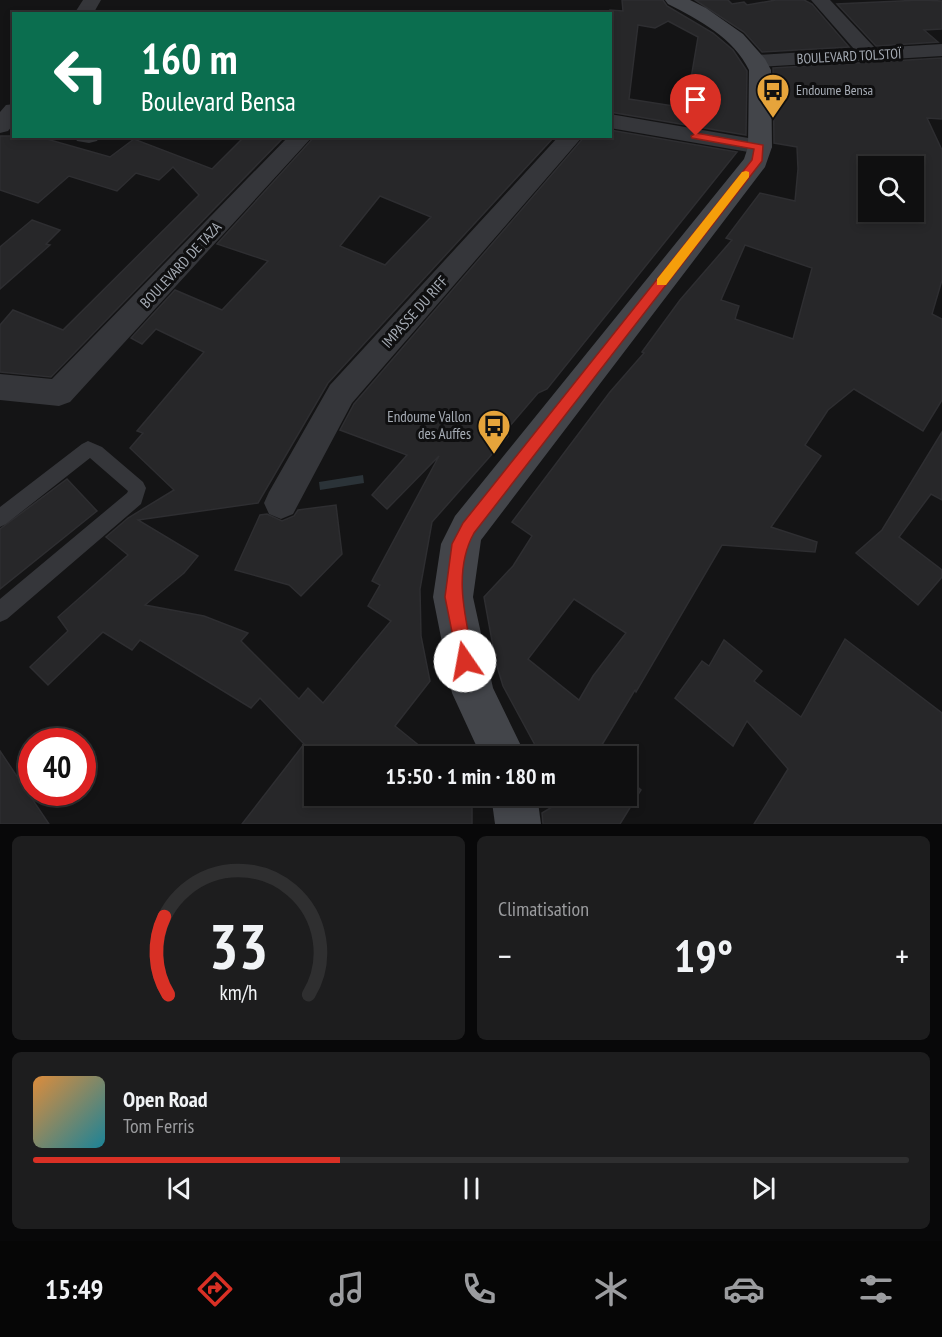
<!DOCTYPE html>
<html lang="fr">
<meta charset="utf-8">
<style>
body{margin:0;font-family:"PT Sans Narrow",sans-serif;background:#1d1d1e;color:#f1f3f6;height:100vh;display:flex;flex-direction:column;font-size:22px;white-space:nowrap}
*{box-sizing:border-box;margin:0}
p{font-size:20px;color:#9b9c9f}
.icon{flex:none;width:33px;height:33px;fill:none;stroke:currentColor;stroke-width:2;stroke-linecap:round;stroke-linejoin:round}
.map{position:relative;height:824px;overflow:hidden}
.side{display:flex;flex-direction:column;gap:12px;padding:12px;background:#080809;flex:1}
.side>*{flex:none}
.top-card{position:absolute;left:12px;top:12px;width:600px;height:126px;border-radius:0px;box-shadow:0 3px 9px #0003,0 0 0 2px #2f2f30;background:#0b6e4f;color:#fff;overflow:hidden}
.fabs{position:absolute;left:858px;top:156px;display:grid;gap:12px}
.fabs a{display:grid;place-items:center;width:66px;height:66px;border-radius:0px;background:#0f0f10;box-shadow:0 3px 9px #0003,0 0 0 2px #2f2f30;font-size:30px}
.speed{position:absolute;left:18px;top:728px;display:flex;gap:12px;font-size:30px;font-weight:700;text-align:center}
.speed>*{display:grid;place-content:center;width:78px;height:78px;border-radius:50%;background:#0f0f10;box-shadow:0 3px 9px #0003,0 0 0 2px #2f2f30;line-height:1}
.speed .limit{border:9px solid #d22;background:#fff;color:#111}
.pin{position:absolute;display:grid;place-items:center;width:51px;height:51px;color:#fff;margin:-62px -26px;border-radius:50% 50% 50% 0;rotate:-45deg;box-shadow:0 0 6px #0007}
.pin .icon{rotate:45deg}
.me{position:absolute;width:66px;margin:-33px;rotate:348deg;stroke-linejoin:round;filter:drop-shadow(0 0 4px #0008)}
.turn{display:flex;align-items:center;gap:21px;height:126px;padding:0 30px;font-size:27px}
.turn .icon{width:78px;height:78px;stroke-width:2.5}
.turn b{display:block;font-size:42px;line-height:51px}
.big{font-size:45px;font-weight:600;line-height:1.1}
.side .tile{flex:1;display:flex;flex-direction:column;justify-content:center;gap:9px;min-width:0;padding:0 21px;border-radius:9px;background:#1d1d1e}
.side .dial{align-items:center;gap:0}
.dial svg{height:156px;overflow:visible;fill:none;stroke:#2f2f30;stroke-width:7;stroke-linecap:round;text-anchor:middle}
.dial text{fill:#f1f3f6;stroke:none}
.song{display:flex;align-items:center;gap:18px}
.cover{width:72px;height:72px;border-radius:9px;background:linear-gradient(135deg,hsl(30 70% 55%),hsl(190 70% 35%))}
.played{height:6px;border-radius:3px;background:linear-gradient(90deg,#d93025 35%,#2f2f30 35%)}
.keys{display:flex;justify-content:space-around;direction:ltr}
.heat{display:flex;justify-content:space-between;align-items:center;font-size:33px;direction:ltr}
.side .tiles{flex:1;display:grid;gap:12px;grid-template-columns:1fr 1fr}
.tile:last-child{grid-column:span 2}
.trip{position:absolute;left:304px;top:746px;width:333px;height:60px;border-radius:0px;background:#0f0f10;box-shadow:0 3px 9px #0003,0 0 0 2px #2f2f30;font-weight:600;line-height:60px;text-align:center}
.tabs{display:flex;height:96px;justify-content:space-around;align-items:center;background:#060606;color:#9b9c9f}
.tabs .icon{width:42px;height:42px}
.tabs .on{color:#d93025}
.tabs b{font-size:27px;color:#f1f3f6}
.map>svg:first-child{display:block}
</style>
<div class="map">
<svg width="942" height="824" viewBox="0 0 942 824">
<rect width="100%" height="100%" fill="#141415"/>
<path fill="#2b3338" d="M363 475 364 483 320 490 319 482Z"/>
<g fill="#272729" stroke="#2e2e31" stroke-width="1.5" fill-rule="evenodd">
<path d="M622 0H663L667 6 713 33 733 50 747 71 746 135 610 112V10L623 11ZM668 21 698 37 686 108 629 99 638 25 655 28Z"/>
<path d="M695 0H728L732 4 744 2 747 5 776 0H804L812 4 849 47 762 52 744 32Z"/>
<path d="M921 0 942 1V29L924 30 938 42 876 46 837 4Z"/>
<path d="M942 58V119L927 118 942 150V280L932 314 942 319V400L923 431 854 389 828 410 805 445 821 456 771 527 817 542 815 552 722 545 636 692 635 690 597 753 600 756H541L503 686 496 663 484 597 513 566 532 536 512 522 610 392 644 353 642 352 680 300 732 240 726 238 760 193 795 201 798 169 797 147 774 143 773 68ZM868 166H914V212H868ZM745 245 812 268 793 339 735 319 739 306 721 300ZM574 599 626 633 593 676 579 700 528 659Z"/>
<path d="M610 130 737 152 547 389 538 393 503 434 508 436 432 522 420 589 421 636 430 681 395 726 432 756H315V795H472V824H242L304 744 260 698 251 708 140 640 132 650 103 632 48 685 30 667 68 631 58 617 128 555 106 537 128 518 174 490 130 448 143 433 137 431 204 352 156 329 142 344 131 338 175 290 222 310 268 261 217 244 315 136H555L328 383 258 503 138 520 198 556 184 573 145 605 204 616 248 633 241 641 299 699 308 688 323 703 391 621 368 606 380 585 372 581 439 456 387 509 372 495 407 455 340 430 354 404 585 136H610ZM380 196 431 217 385 265 340 246Z"/>
<path d="M0 136H36L110 157 134 139 212 169 245 136H285L51 377 0 372V325L13 310 63 330 199 195 173 167 159 180 136 173 117 191 69 176 38 203 0 190Z"/>
<path d="M32 220 60 230 46 244 50 245 0 289V247Z"/>
<path d="M942 432V500L931 494 899 537 942 570V577L918 605 856 553 882 530Z"/>
<path d="M67 479 97 511 0 589V529Z"/>
<path d="M336 505 342 554 301 596 289 585 235 570 260 515 267 514 282 521 294 516 298 510Z"/>
<path d="M845 639 942 713V824H754L788 769 747 721 733 746 675 698 702 661 709 666 724 640 762 671 754 681 801 717Z"/>
<path d="M0 751 49 824H0Z"/>
<path d="M627 778 641 790 620 824H543L542 813 564 800 562 795H627Z"/>
</g>
<g fill="none" stroke-linecap="round" stroke-linejoin="round">
<path fill="#35363a" fill-rule="evenodd" d="M88 441 102 447 143 482 146 488 141 504 7 619 0 622V599L127 493 128 491 90 458 6 524 0 527V507L82 444Z"/>
<g fill="#35363a" fill-rule="evenodd">
<path d="M83 0H101L93 14H74Z"/>
<path d="M811 0H830L875 48 942 44V56L756 67 749 65 746 61 749 57 756 55 854 49Z"/>
<path d="M14 104V124L8 131 0 133V112L6 105Z"/>
<path d="M610 114 760 140 768 142 772 147 768 152 760 154 610 128Z"/>
<path d="M74 136H100L97 141 89 143 77 141Z"/>
<path d="M289 136H313L70 402 59 406 0 400V374L52 379Z"/>
<path d="M559 136H583L352 403 293 514 281 519 269 514 264 503 269 492 330 385Z"/>
</g>
<g fill="#43454a" fill-rule="evenodd">
<path d="M665 0H690L706 8 743 34 765 59 771 70 772 147 765 167 481 540 473 597 493 688 526 756H481L452 693 433 597 441 544 455 516 744 159 748 147 749 70C734 38 699 20 668 4Z"/>
<path d="M491 795H537L541 824H495Z"/>
</g>
</g>
<path fill="#d93025" stroke="#8d1f18" stroke-width="1.5" d="M696 133 763 145 762 161 474 533C452 572 466 620 474 661L471 667 465 669 459 667 445 597 452 544 463 523 752 160 754 149 692 138 691 136Z"/>
<path fill="#f59e0b" d="M746 171 749 172V177L666 285H657V279L742 172Z"/>
<defs>
<g id="bus-pin" transform="scale(1.725)"><path d="M0 17L-7.5 6A9.5 9.5 0 1 1 7.5 6Z" fill="#e6a43b" stroke="#0f0f10"/><path d="M-5-6H5V4H4V6H2V4H-2V6H-4V4H-5ZM-3.5-4V0h7V-4ZM-3.5 1.2v1.5H-2V1.2ZM2 1.2v1.5H3.5V1.2Z" fill="#111"/></g>
</defs>
<g fill-rule="evenodd">
<use href="#bus-pin" x="773" y="90"/>
<use href="#bus-pin" x="494" y="426"/>
</g>
<g text-anchor="middle" stroke-width="6" stroke-linejoin="round" paint-order="stroke">
<g font-size="14" fill="#a6acb5" stroke="#0f0f10">
<text transform="translate(849 56) rotate(-3)" y="5">BOULEVARD TOLSTOÏ</text>
</g>
<g font-size="14" fill="#a6acb5" stroke="#0f0f10" text-anchor="start">
<text x="796" y="95">Endoume Bensa</text>
</g>
<g font-size="15" fill="#a6acb5" stroke="#0f0f10">
<text transform="translate(181 265) rotate(-47)" y="5">BOULEVARD DE TAZA</text>
<text transform="translate(415 312) rotate(-48)" y="5">IMPASSE DU RIFF</text>
</g>
<g font-size="15" fill="#a6acb5" stroke="#0f0f10" text-anchor="end">
<text x="471" y="422">Endoume Vallon<tspan x="471" dy="17">des Auffes</tspan></text>
</g>
</g>
</svg>
<div class="fabs">
<a><svg class="icon" aria-label="search" viewBox="0 0 24 24"><circle cx="10" cy="10" r="6"/><path d="M15 15l6 6"/></svg></a>
</div>
<div class="speed"><div class="limit">40</div></div>
<div class="pin" style="left:696px;top:136px;background:#d93025"><svg class="icon" aria-label="arrive" viewBox="0 0 24 24"><path d="M6 21V4h12l-3 4 3 4H6"/></svg></div>
<svg class="me" style="left:465px;top:661px" viewBox="-20 -20 40 40"><circle r="19" fill="#fff"/><path d="M0-13L10 11 0 6-10 11z" fill="#d93025"/></svg>
<div class="trip">15:50 · 1 min · 180 m</div>
<div class="top-card">
<div class="turn"><svg class="icon" aria-label="left" viewBox="0 0 24 24"><path d="M17 20v-9H6M10 6l-5 5 5 5"/></svg><div><b>160 m</b>Boulevard Bensa</div></div>
</div>
</div>
<section class="side">
<div class="tiles">
<div class="tile dial"><svg viewBox="0 0 100 80">
<path d="M14 69A42 42 0 1 1 86 69"/>
<path d="M14 69A42 42 0 0 1 12 29" stroke="#d93025"/>
<text x="50" y="56" font-size="32" font-weight="700">33</text>
<text x="50" y="72" font-size="11">km/h</text>
</svg></div>
<div class="tile"><p>Climatisation</p>
<div class="heat"><a>−</a><b class="big">19°</b><a>+</a></div>
</div>
<div class="tile">
<div class="song"><i class="cover"></i><div><b>Open Road</b><p>Tom Ferris</p></div></div>
<div class="played"></div>
<div class="keys"><svg class="icon" aria-label="previous" viewBox="0 0 24 24"><path d="M18 5L8 12l10 7zM5 5v14"/></svg><svg class="icon" aria-label="pause" viewBox="0 0 24 24"><path d="M8 5v14M16 5v14"/></svg><svg class="icon" aria-label="next" viewBox="0 0 24 24"><path d="M6 5l10 7-10 7zM19 5v14"/></svg></div>
</div>
</div>
</section>
<nav class="tabs">
<b>15:49</b>
<svg class="icon on" aria-label="directions" viewBox="0 0 24 24"><path d="M12 3l9 9-9 9-9-9zM9 14v-3h6M13 9l2 2-2 2"/></svg>
<svg class="icon" aria-label="music" viewBox="0 0 24 24"><path d="M9 18V5l10-2v13"/><circle cx="6" cy="18" r="3"/><circle cx="16" cy="16" r="3"/></svg>
<svg class="icon" aria-label="phone" viewBox="0 0 24 24"><path d="M5 4h4l2 5-3 2q2 4 5 5l2-3 5 2v4C11 20 4 13 5 4z"/></svg>
<svg class="icon" aria-label="climate" viewBox="0 0 24 24"><path d="M12 3v18M4 7l16 10M4 17L20 7"/></svg>
<svg class="icon" aria-label="car" viewBox="0 0 24 24"><path d="M5 17H2v-5l4-1 3-4h7l3 4 3 1v5h-3M9 17h6M6 11h13"/><circle cx="7" cy="17" r="2"/><circle cx="17" cy="17" r="2"/></svg>
<svg class="icon" aria-label="filters" viewBox="0 0 24 24"><path d="M4 7h16M4 17h16"/><circle cx="9" cy="7" r="2"/><circle cx="15" cy="17" r="2"/></svg>
</nav>
